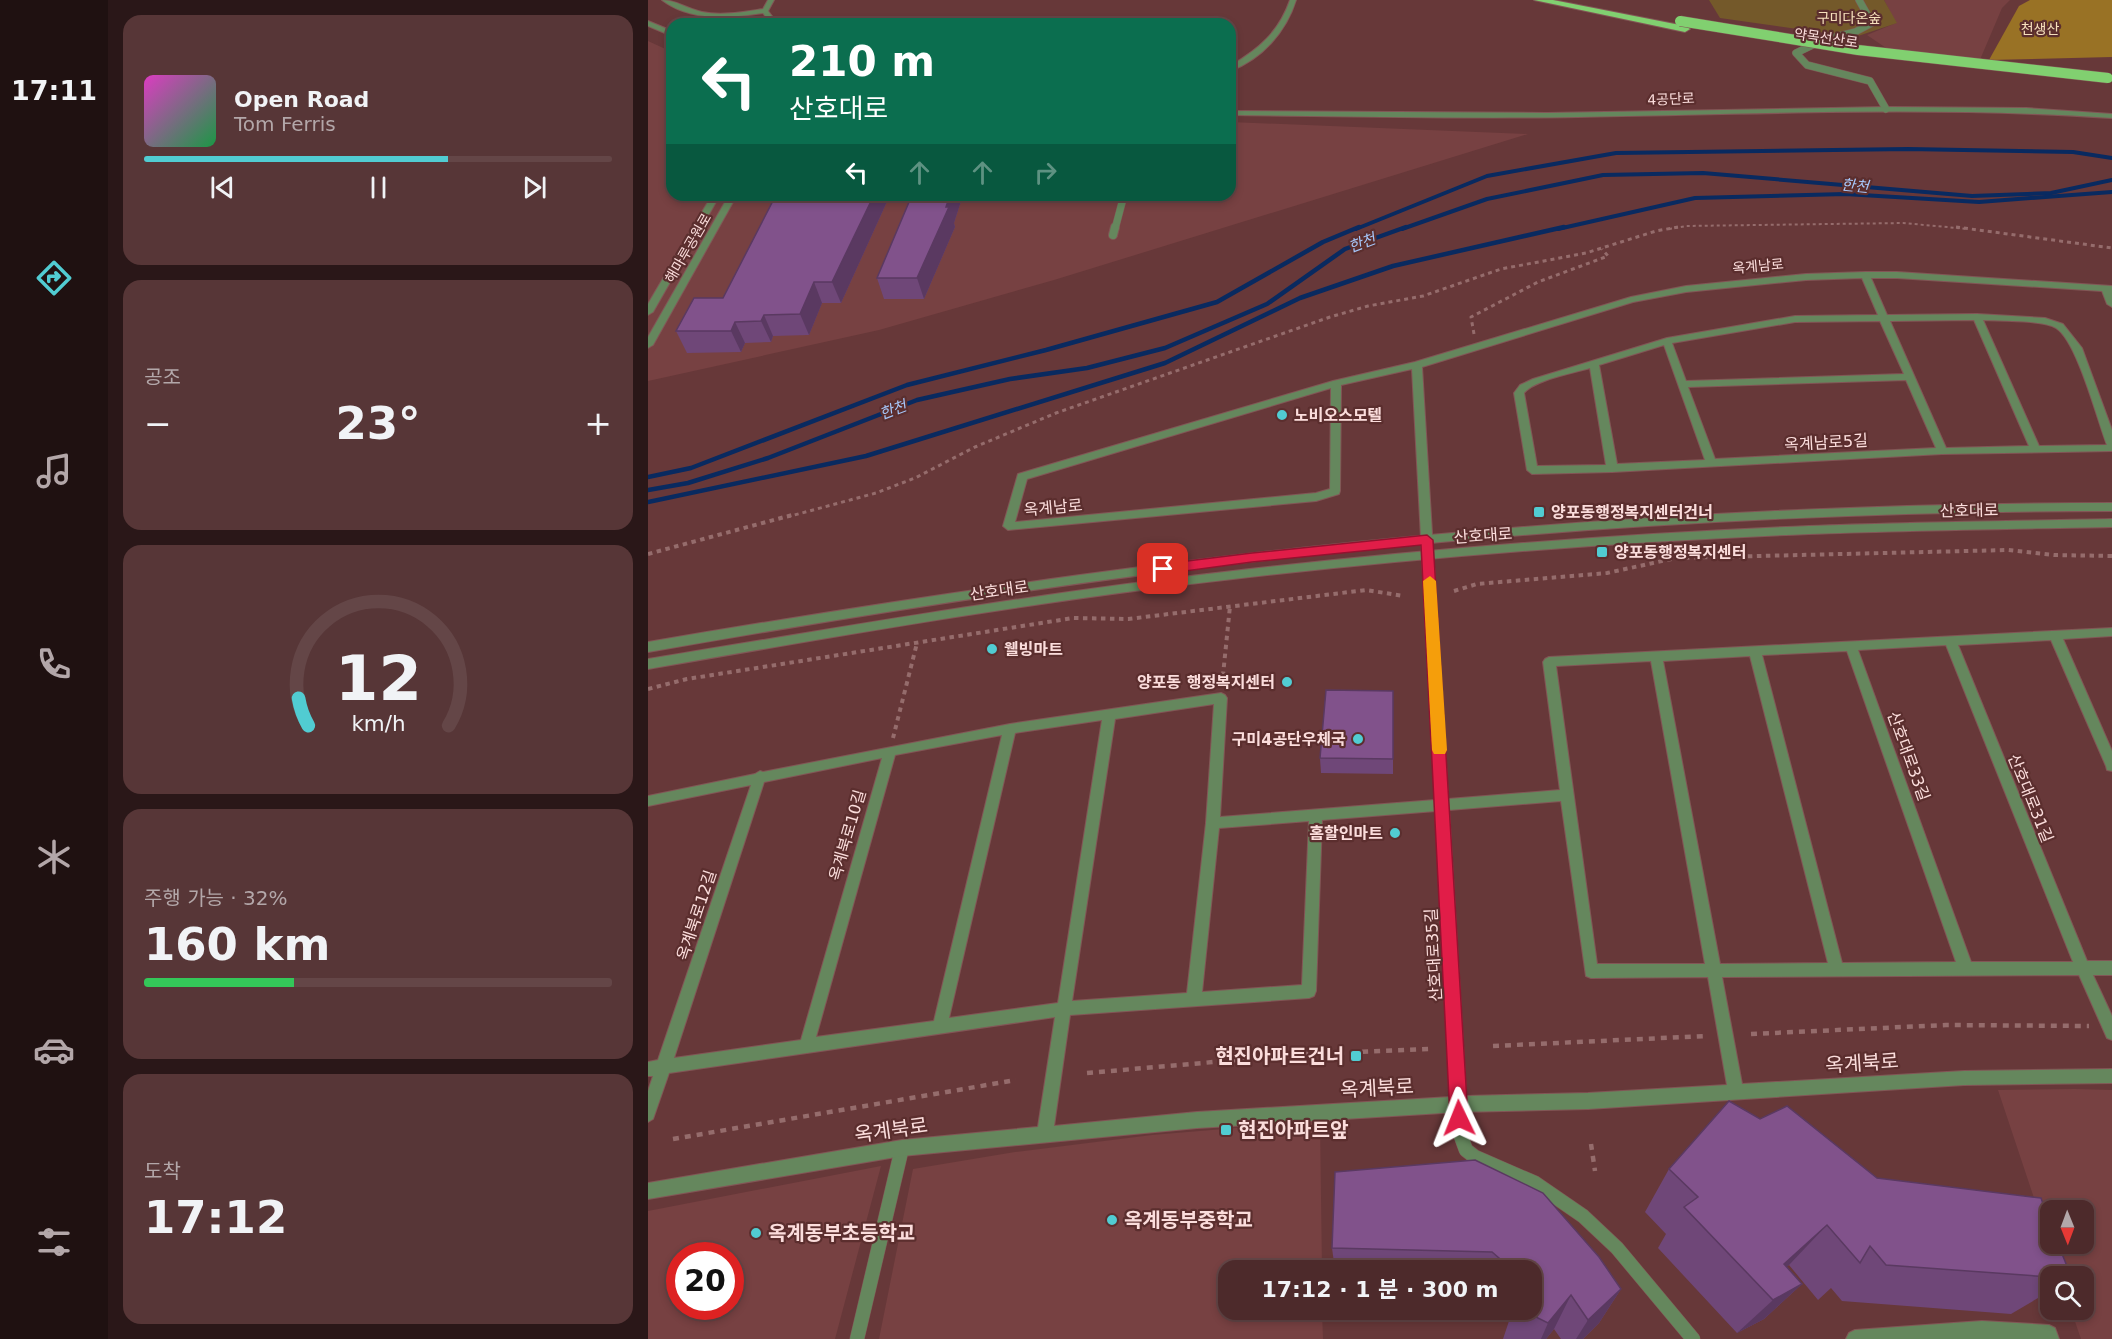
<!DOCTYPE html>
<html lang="ko">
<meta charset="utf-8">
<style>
body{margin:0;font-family:"DejaVu Sans","Noto Sans KR",sans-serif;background:#573637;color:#f1f3f6;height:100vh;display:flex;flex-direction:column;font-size:22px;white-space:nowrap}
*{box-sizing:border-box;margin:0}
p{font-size:20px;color:#b3a7a9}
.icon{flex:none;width:33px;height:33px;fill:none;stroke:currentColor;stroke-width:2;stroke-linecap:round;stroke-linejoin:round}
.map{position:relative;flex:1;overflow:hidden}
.drawer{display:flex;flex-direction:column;gap:15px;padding:15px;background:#2a1718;width:540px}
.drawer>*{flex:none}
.guide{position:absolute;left:18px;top:18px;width:570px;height:183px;border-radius:18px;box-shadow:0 3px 9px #0003,0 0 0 2px #644647;background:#0b6e4f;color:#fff;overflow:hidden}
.needle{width:39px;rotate:179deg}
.fabs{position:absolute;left:1392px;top:1200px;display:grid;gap:12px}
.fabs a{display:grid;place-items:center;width:54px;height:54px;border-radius:12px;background:#4d2a2b;box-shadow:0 3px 9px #0003,0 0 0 2px #644647;font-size:30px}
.speed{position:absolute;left:18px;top:1242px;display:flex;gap:12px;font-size:30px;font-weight:700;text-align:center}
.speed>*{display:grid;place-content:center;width:78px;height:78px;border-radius:50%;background:#4d2a2b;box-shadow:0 3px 9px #0003,0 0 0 2px #644647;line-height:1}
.speed .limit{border:9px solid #d22;background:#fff;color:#111}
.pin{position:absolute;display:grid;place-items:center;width:51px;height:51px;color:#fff;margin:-26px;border-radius:12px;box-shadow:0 3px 9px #0006}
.me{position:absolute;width:66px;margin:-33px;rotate:358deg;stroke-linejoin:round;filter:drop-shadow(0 0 4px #0008)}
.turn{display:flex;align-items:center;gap:21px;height:126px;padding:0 24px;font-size:27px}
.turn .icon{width:78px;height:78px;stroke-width:2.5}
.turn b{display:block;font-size:42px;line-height:51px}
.lanes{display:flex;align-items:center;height:57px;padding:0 24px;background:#0003;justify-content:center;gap:30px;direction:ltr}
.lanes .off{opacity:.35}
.big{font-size:45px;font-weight:700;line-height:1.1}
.drawer .widget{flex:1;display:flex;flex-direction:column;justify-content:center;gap:9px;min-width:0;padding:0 21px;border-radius:18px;background:#573637}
.drawer .dial{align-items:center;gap:0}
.dial svg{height:156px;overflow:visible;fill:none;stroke:#644647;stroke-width:7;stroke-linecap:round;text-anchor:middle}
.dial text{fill:#f1f3f6;stroke:none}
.song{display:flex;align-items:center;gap:18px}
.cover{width:72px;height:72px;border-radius:9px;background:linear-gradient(135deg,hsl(310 70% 55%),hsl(140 70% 35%))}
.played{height:6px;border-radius:3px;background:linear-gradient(90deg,#51ccd2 65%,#644647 65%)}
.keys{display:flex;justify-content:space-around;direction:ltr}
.heat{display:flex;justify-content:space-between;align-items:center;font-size:33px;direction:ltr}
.charge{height:9px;border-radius:4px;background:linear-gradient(90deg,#34c759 32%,#644647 0)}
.trip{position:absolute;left:570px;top:1260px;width:324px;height:60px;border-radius:18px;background:#4d2a2b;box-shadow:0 3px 9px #0003,0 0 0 2px #644647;font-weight:700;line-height:60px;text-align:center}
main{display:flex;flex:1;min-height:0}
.tab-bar{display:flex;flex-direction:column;width:108px;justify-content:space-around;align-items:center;background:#1f1111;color:#b3a7a9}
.tab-bar .icon{width:42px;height:42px}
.tab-bar .selected{color:#51ccd2}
.tab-bar b{font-size:27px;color:#f1f3f6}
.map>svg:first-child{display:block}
</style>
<main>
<nav class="tab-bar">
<b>17:11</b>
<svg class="icon selected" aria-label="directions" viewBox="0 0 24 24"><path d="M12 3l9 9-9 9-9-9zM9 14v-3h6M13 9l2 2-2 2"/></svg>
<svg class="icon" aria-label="music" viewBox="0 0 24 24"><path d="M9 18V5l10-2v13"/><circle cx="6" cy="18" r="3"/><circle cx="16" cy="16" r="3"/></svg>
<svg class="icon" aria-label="phone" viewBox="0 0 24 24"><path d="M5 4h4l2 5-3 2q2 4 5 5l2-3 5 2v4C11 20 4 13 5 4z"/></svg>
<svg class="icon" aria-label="climate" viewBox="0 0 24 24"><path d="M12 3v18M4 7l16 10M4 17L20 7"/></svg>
<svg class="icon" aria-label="car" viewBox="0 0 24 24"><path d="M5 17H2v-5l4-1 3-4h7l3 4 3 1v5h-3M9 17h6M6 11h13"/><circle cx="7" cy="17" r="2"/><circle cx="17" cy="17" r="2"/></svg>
<svg class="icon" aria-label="filters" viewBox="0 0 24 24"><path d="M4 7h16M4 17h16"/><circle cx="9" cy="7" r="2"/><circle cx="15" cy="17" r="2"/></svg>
</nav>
<section class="drawer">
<div class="widget">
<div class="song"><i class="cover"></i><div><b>Open Road</b><p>Tom Ferris</p></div></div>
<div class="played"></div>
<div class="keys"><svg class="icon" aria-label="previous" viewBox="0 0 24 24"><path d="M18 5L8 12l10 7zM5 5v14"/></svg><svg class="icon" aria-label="pause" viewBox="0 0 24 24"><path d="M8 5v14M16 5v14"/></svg><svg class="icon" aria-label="next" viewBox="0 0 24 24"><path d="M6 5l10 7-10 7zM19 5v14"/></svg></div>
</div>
<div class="widget"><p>공조</p>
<div class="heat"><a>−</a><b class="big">23°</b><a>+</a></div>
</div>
<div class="widget dial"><svg viewBox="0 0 100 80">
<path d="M14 69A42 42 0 1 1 86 69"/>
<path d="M14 69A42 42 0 0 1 9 55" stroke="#51ccd2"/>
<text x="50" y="56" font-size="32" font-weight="700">12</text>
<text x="50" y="72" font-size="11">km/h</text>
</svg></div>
<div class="widget"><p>주행 가능 · 32%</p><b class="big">160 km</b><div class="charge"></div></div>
<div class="widget"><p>도착</p><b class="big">17:12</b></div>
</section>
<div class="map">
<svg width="1464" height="1339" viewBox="0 0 1464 1339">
<rect width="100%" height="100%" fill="#673839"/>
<g fill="#774142" fill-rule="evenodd">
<path d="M1236 0H1362L1354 8 1331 62 1247 54 1219 35 1248 23Z"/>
<path d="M0 41 24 52V195H582V122L880 134 406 280 231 330 0 381Z"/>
<path d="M1427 1089 1464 1090V1339H1433L1423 1310H1436V1276H1412L1350 1090ZM1402 1210H1436V1244H1402Z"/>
<path d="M672 1121 674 1270H580V1310H674L675 1339H231L265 1169 367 1152 504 1135Z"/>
<path d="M233 1166 187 1339H0V1211ZM32 1256H82V1306H32Z"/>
</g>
<path fill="#74592a" d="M1061 0H1236L1249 23 1207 37 1072 18Z"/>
<path fill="#997225" d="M1382 0H1464V57L1341 60 1371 6Z"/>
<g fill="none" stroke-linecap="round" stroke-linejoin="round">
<g stroke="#092a60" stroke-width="4">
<path d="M708 229 839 176 968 153 1260 149 1425 152 1464 158"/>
<path d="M754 229 839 199 955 175 1055 173 1324 196 1403 193 1464 180"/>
<path d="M910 229 1047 198 1197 194 1331 202 1464 192"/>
</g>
<g stroke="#092a60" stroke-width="4.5">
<path d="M0 477 43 468 259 385 398 350 569 302 675 242 711 227"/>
<path d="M0 490 40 483 120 458 269 400 362 379 439 368 517 348 619 304 697 249 758 227"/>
<path d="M0 502 218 456 517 363 652 298 745 266 916 227"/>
</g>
<g stroke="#825656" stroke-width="8">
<g id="service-far2">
<path d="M1211 0 1224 23 1207 32 1175 40 1148 53 1159 65 1222 81 1238 109"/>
<path d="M467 229 476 195"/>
</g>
</g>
<g stroke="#825656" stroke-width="10">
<path id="service-far1" d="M465 235 467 227"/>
</g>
<g stroke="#825656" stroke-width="15">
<g id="service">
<path d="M811 1104V1131L818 1150 827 1157 887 1183 935 1216 969 1248 1045 1339"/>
<path d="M209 1339 254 1148"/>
</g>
</g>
<g stroke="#825656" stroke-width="2">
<g id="minor">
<path d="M14 0C28 0 40 9 54 12 74 16 95 12 115 9L120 0H126L120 11 130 24H123L115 13C81 18 43 22 14 0Z"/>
<path d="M642 0H648C638 32 614 59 582 71V66C611 49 631 32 642 0Z"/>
<path d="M1217 272H1249L1464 286V307L1459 304 1454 291 1249 278H1223L1239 315 1329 314 1397 318 1415 324 1434 348 1464 430V451L1294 454 964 472 884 474 879 470 866 393 872 385 885 379 1019 338 1147 316 1230 315 1214 278 1158 280 1038 292 985 302 774 367 800 799 912 790 895 662 897 659 901 657 1464 628V636L1415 639 1464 751V771L1459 770 1458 766 1403 640 1310 645 1439 961H1464V975H1445L1464 1016V1040L1459 1038 1431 975 1074 977 1094 1084 1316 1071 1464 1069V1083L1316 1085 940 1109 811 1112 549 1128 254 1156 0 1199V1183L254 1140 390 1127 407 1017 21 1073 5 1119 0 1122V1091L5 1076H0V1062L10 1060 103 785 0 806V796L107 774 112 771 115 772 362 724 573 693 577 695 579 698 572 817 787 800 764 369 693 385 692 491 691 494 668 501 360 530 355 526 370 474 685 381 767 362 983 297 1038 286 1158 274ZM1326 320 1381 446 1298 448 1242 321ZM1335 320C1351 321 1396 320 1408 328 1429 341 1449 419 1459 445L1391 446ZM1232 321 1256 374 1038 381 1024 343 1147 322ZM1016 345 1057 460 969 464 951 365ZM942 368 958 465 889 466 876 393C886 380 926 373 942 368ZM1258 380 1288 448 1067 459 1040 387ZM683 388 682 489 668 493 367 522 379 479ZM1298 645 1425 962H1323L1210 650ZM1199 651 1308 962 1194 963 1114 655ZM1102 656 1180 963 1072 964 1015 661ZM1003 661 1057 964H949L908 666ZM566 704 558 823 539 993 424 1001 467 719ZM454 720 410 1003 301 1018 367 733ZM354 735 286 1021 168 1037 247 755ZM234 758 153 1040 26 1058 116 782ZM913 801 938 976 943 978 1060 977 1079 1085 940 1093 818 1096 801 810ZM788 811 803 1097 549 1112 406 1126 422 1015 661 998 666 996 668 991 674 820ZM661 821 654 985 554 992 571 828Z"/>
<path d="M1334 1321 1401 1325 1407 1328 1411 1339H1198L1201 1333 1207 1330Z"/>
</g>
</g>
<g stroke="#825656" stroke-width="2">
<g id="tertiary">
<path d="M0 21 24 31V36L0 26Z"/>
<path d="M1238 107 1378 108 1464 114V118C1286 106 1108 114 930 117 814 119 698 116 582 115V111L899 113Z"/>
<path d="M64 195H72L5 312 0 315V304Z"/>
<path d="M81 195H89L5 345 0 348V337Z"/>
<path d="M1464 503V511C1194 511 920 527 652 556 433 580 216 614 0 652V642C216 605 433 572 652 548 921 519 1193 503 1464 503Z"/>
<path d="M1464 519V527C1363 529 1262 530 1161 534 968 542 776 557 585 579 389 601 195 635 0 669V659C195 627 389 593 585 571 776 549 969 534 1161 526 1262 522 1363 521 1464 519Z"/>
</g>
</g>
<g stroke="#825656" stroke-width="2">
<path id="trunk" d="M886 0H905L1037 26 1042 29 1037 32Z"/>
</g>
<path stroke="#956c6c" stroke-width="2" stroke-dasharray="3 3" stroke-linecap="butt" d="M1021 229 1038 226 1255 223 1320 229"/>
<g stroke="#956c6c" stroke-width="3" stroke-dasharray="4 4" stroke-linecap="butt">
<path d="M1308 227 1464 248"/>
<path d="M826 334 823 317 890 282 960 256 954 249"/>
<path d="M139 517 228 493 267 478 327 447 408 413 682 317 720 306 775 296 853 269 938 253 1008 231 1030 227"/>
</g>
<g stroke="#956c6c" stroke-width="4" stroke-dasharray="4.5 4.5" stroke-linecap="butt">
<path d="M0 554 144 515"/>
<path d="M806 591 829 584 959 573 1028 558 1360 550 1406 555 1464 556"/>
<path d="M574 685 582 606"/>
<path d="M0 689 39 679 425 618 480 619 718 590 756 596"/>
<path d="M245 738 269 643"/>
</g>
<g stroke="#956c6c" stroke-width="4.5" stroke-dasharray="6 6" stroke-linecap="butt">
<path d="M1103 1034 1298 1025 1441 1026"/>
<path d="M845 1046 1058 1036"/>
<path d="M439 1073 658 1054 781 1049"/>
<path d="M25 1139 368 1080"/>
<path d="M943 1144 947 1171"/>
</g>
<use href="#service-far2" stroke="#65875d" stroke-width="7"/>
<use href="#service-far1" stroke="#65875d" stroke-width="8"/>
<use href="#service" stroke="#65875d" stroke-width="14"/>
<use href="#minor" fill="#65875d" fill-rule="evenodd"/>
<use href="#tertiary" fill="#65875d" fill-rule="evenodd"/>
<use href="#trunk" fill="#81d070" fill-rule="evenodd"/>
<g stroke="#825656" stroke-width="11" stroke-linecap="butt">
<path id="trunk-bridge" d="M1032 21 1210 50 1460 78"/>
</g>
<use href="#trunk-bridge" stroke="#81d070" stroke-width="10"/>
</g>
<g fill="#6f4778">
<path d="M242 195 193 303H174L161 335 125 336 123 342 97 343 93 352 39 353 28 331 75 298Z"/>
<path d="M264 195H315L306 223 307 227 276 299H236L229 278Z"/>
<path d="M745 691V774L673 773 672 758Z"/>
<path d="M1112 1119 1229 1178 1402 1276V1291L1363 1314 1194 1301 1183 1288 1170 1300 1141 1265 1138 1267 1154 1284 1116 1319 1089 1333 1010 1248 1018 1234 997 1212 1021 1169Z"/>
<path d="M687 1172 973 1289 951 1323 935 1339H913L906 1329 898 1339H855L863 1315 857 1310H884V1270H687L684 1248Z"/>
</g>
<g fill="#5a3961">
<path d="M226 195H242L193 303 184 282Z"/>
<path d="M302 195H315L306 223 307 227 276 299 269 278Z"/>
<path d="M166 282 174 303 161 335 152 314Z"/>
<path d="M116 315 125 336 123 342 113 321Z"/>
<path d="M87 322 97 343 93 352 83 331Z"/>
<path d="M1179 1225 1141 1265 1114 1288 1136 1264Z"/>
<path d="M1154 1284 1116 1319 1089 1333 1125 1300Z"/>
<path d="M973 1289 951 1323 935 1339H928L940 1320Z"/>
<path d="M923 1295 906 1329 898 1339H893L900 1323Z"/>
</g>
<g fill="#81528b" stroke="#5a3961" stroke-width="1.5">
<path d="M128 195H226L184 282H166L152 314 116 315 113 321 87 322 83 331H28L46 298H75Z"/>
<path d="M264 195H302L298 207H301L269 278H229Z"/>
<path d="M678 690 745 691V759L672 758Z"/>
<path d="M1081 1101 1112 1119 1139 1106 1229 1178 1393 1198 1402 1224V1244H1410L1423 1276 1402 1277 1238 1265 1222 1246 1212 1263 1179 1225 1136 1264 1154 1284 1125 1300 1036 1207 1050 1197 1021 1169Z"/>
<path d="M827 1160 895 1193 951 1257 973 1289 940 1320 923 1295 900 1323 874 1310H884V1297L891 1293 884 1287V1270H865L844 1252 684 1248 687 1172Z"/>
</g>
<path fill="#e11d48" stroke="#92132f" stroke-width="1.5" d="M779 535 785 540 820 1118 817 1124 811 1126 805 1124 802 1118 773 545 604 562 515 574 509 569 515 564 604 553Z"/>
<path fill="#f59e0b" d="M782 576 788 581 799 750 797 754H786L784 750 775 581Z"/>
<g fill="#51ccd2" stroke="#5b2e2e" stroke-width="2">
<circle cx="634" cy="415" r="6"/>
<rect x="885" y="506" width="12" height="12" rx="3"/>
<rect x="948" y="546" width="12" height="12" rx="3"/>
<circle cx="344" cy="649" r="6"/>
<circle cx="639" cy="682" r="6"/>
<circle cx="710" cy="739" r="6"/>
<circle cx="747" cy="833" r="6"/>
<rect x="702" y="1050" width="12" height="12" rx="3"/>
<rect x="572" y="1124" width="12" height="12" rx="3"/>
<circle cx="464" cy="1220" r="6"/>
<circle cx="108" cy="1233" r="6"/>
</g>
<g text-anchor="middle" stroke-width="4.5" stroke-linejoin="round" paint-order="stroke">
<g font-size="14" fill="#f6e0bc" stroke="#5b2e2e">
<text x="1201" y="23">구미다온숲</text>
<text x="1392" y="34">천생산</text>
</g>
<g font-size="14" fill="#fbdddc" stroke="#5b2e2e">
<text transform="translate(1178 38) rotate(8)" y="5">약목선산로</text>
<text transform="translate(1023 99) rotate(-2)" y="5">4공단로</text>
<text transform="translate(40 248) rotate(-60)" y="5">해마루공원로</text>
<text transform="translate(1110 266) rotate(-5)" y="5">옥계남로</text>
</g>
<g font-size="15" font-style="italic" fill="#a7c7fa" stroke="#5b2e2e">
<text transform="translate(1207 186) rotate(5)" y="5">한천</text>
<text transform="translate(714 243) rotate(-21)" y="5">한천</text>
<text transform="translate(245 410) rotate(-21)" y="5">한천</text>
</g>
<g font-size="16" font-weight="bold" fill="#fbdddc" stroke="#5b2e2e" text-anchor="start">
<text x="646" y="421">노비오스모텔</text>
<text x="903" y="518">양포동행정복지센터건너</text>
<text x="966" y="558">양포동행정복지센터</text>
<text x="356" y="655">웰빙마트</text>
<text x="627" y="688" text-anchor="end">양포동 행정복지센터</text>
<text x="698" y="745" text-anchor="end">구미4공단우체국</text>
<text x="735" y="839" text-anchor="end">홈할인마트</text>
</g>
<g font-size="16" fill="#fbdddc" stroke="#5b2e2e">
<text transform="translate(1178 442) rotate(-3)" y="6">옥계남로5길</text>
<text transform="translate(405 507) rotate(-5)" y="6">옥계남로</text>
<text transform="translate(1321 510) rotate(-1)" y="6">산호대로</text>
<text transform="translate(835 535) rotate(-4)" y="6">산호대로</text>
<text transform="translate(351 590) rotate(-8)" y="6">산호대로</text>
<text transform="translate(1261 756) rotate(70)" y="6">산호대로33길</text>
<text transform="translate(1383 798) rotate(68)" y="6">산호대로31길</text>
<text transform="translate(199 835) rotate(-74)" y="6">옥계북로10길</text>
<text transform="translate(48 915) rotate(-72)" y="6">옥계북로12길</text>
<text transform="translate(785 955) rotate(-93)" y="6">산호대로35길</text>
</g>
<g font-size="20" font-weight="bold" fill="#fbdddc" stroke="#5b2e2e" text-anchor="start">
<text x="696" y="1063" text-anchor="end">현진아파트건너</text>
<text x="590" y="1137">현진아파트앞</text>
<text x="476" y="1227">옥계동부중학교</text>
<text x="120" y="1240">옥계동부초등학교</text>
</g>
<g font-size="20" fill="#fbdddc" stroke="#5b2e2e">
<text transform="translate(1214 1063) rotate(-4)" y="7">옥계북로</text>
<text transform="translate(729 1088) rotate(-3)" y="7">옥계북로</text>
<text transform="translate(243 1130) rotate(-8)" y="7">옥계북로</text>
</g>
</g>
</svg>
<div class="fabs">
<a><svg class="needle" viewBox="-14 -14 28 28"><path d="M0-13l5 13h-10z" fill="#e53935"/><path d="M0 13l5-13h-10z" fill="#b3a7a9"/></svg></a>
<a><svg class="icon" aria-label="search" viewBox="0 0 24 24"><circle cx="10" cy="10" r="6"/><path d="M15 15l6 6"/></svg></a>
</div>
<div class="speed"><div class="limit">20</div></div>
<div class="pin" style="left:515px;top:569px;background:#d93025"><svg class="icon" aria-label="arrive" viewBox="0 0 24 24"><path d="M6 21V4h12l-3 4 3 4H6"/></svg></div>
<svg class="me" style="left:811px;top:1118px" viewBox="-20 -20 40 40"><path d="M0-17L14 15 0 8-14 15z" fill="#e11d48" stroke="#fff" stroke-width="4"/></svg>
<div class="trip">17:12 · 1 분 · 300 m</div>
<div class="guide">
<div class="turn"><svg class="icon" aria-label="left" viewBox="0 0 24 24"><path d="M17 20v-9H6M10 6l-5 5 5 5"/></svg><div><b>210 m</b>산호대로</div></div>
<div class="lanes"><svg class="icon" aria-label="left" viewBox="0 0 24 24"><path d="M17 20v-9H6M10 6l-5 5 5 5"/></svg><svg class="icon off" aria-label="ahead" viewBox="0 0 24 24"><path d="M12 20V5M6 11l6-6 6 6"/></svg><svg class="icon off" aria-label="ahead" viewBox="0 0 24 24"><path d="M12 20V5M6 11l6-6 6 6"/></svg><svg class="icon off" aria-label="right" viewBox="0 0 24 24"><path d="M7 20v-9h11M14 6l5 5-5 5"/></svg></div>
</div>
</div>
</main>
